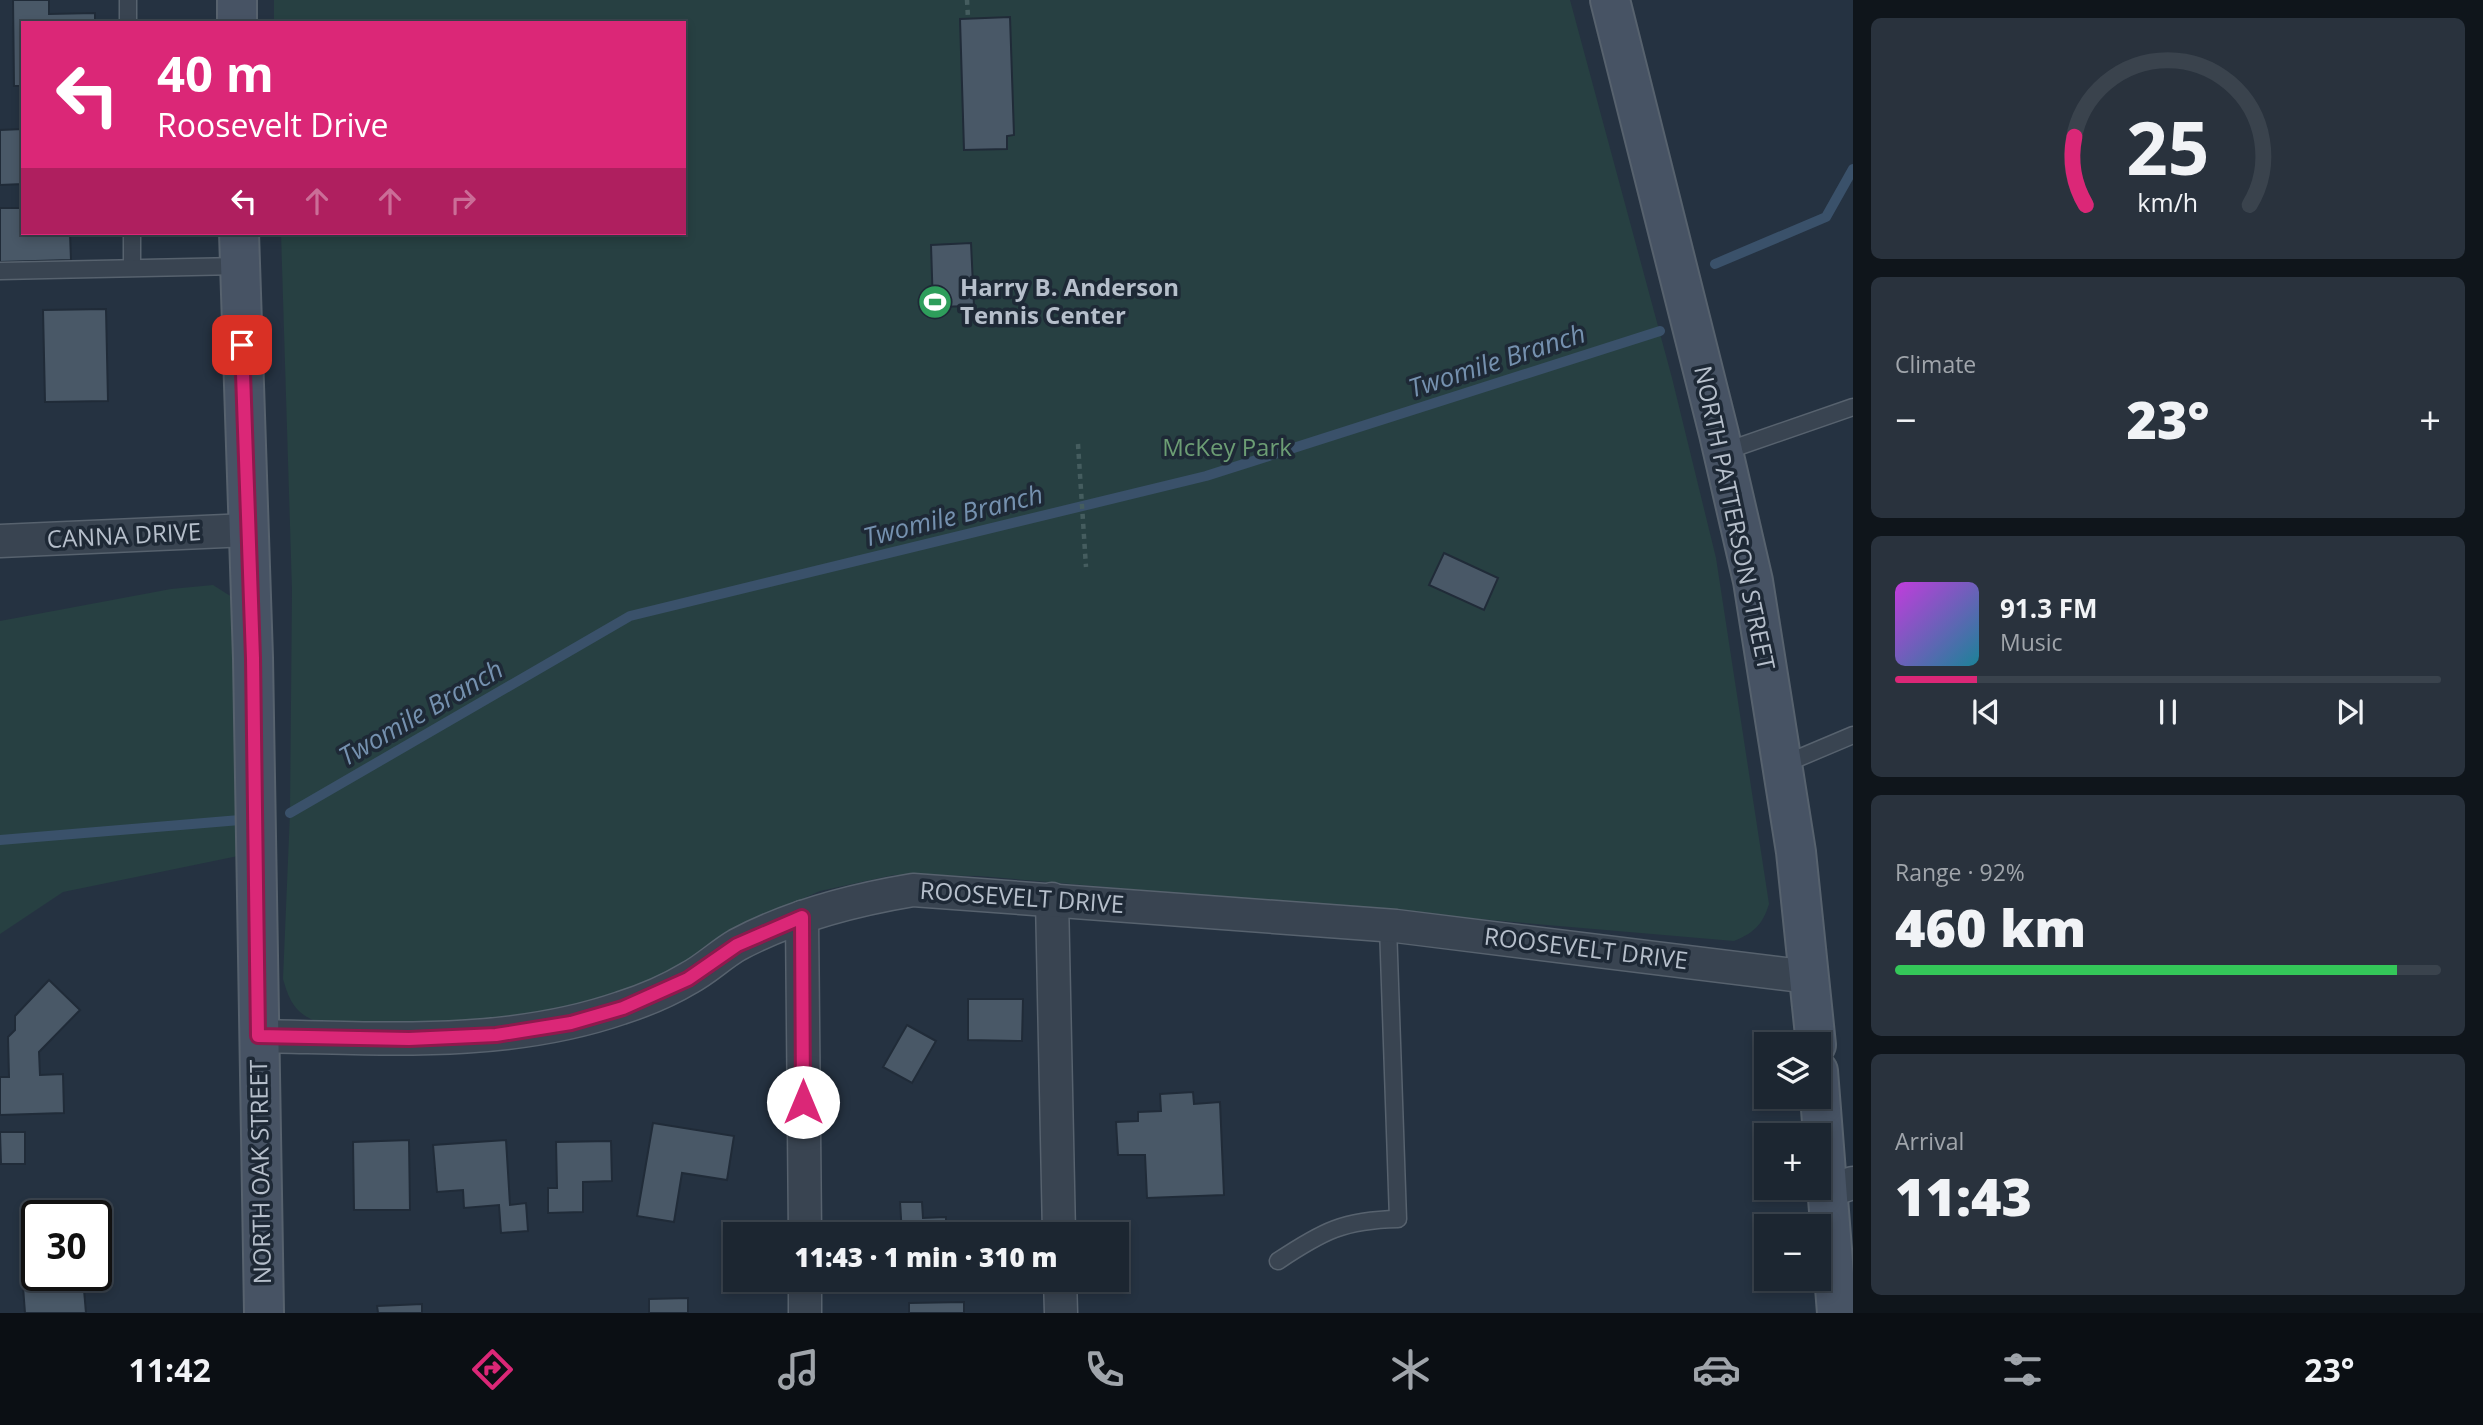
<!DOCTYPE html>
<meta charset="utf-8">
<style>
body{margin:0;font-family:"Open Sans",sans-serif;background:#29323d;color:#f1f3f6;height:100vh;display:flex;flex-direction:column;font-size:26px;white-space:nowrap}
*{box-sizing:border-box;margin:0}
p{font-size:23px;color:#a0a5ab}
.icon{flex:none;width:38px;height:38px;fill:none;stroke:currentColor;stroke-width:2;stroke-linecap:round;stroke-linejoin:round}
.map{position:relative;flex:1;overflow:hidden}
.drawer{display:flex;flex-direction:column;gap:18px;padding:18px;background:#0f151b;width:630px}
.drawer>*{flex:none}
.hud{position:absolute;left:21px;top:21px;width:665px;height:214px;border-radius:0px;box-shadow:0 4px 10px #0003,0 0 0 2px #3a434d;background:#db2777;color:#fff;overflow:hidden}
.fabs{position:absolute;left:1754px;top:1032px;display:grid;gap:14px}
.fabs a{display:grid;place-items:center;width:77px;height:77px;border-radius:0px;background:#1c2631;box-shadow:0 4px 10px #0003,0 0 0 2px #3a434d;font-size:35px}
.speed{position:absolute;left:21px;top:1200px;display:flex;gap:14px;font-size:35px;font-weight:700;text-align:center}
.speed>*{display:grid;place-content:center;width:91px;height:91px;border-radius:50%;background:#1c2631;box-shadow:0 4px 10px #0003,0 0 0 2px #3a434d;line-height:1}
.speed .limit{border:4px solid #111;border-radius:10px;background:#fff;color:#111}
.pin{position:absolute;display:grid;place-items:center;width:60px;height:60px;color:#fff;margin:-30px;border-radius:14px;box-shadow:0 4px 10px #0006}
.me{position:absolute;width:77px;margin:-38px;rotate:0deg;stroke-linejoin:round;filter:drop-shadow(0 0 5px #0008)}
.turn{display:flex;align-items:center;gap:24px;height:147px;padding:0 21px;font-size:32px}
.turn .icon{width:91px;height:91px;stroke-width:2.5}
.turn b{display:block;font-size:49px;line-height:60px}
.lanes{display:flex;align-items:center;height:66px;padding:0 21px;background:#0003;justify-content:center;gap:35px;direction:ltr}
.lanes .off{opacity:.35}
.big{font-size:52px;font-weight:800;line-height:1.1}
.drawer .card{flex:1;display:flex;flex-direction:column;justify-content:center;gap:10px;min-width:0;padding:0 24px;border-radius:10px;background:#29323d}
.drawer .dial{align-items:center;gap:0}
.dial svg{height:182px;overflow:visible;fill:none;stroke:#3a434d;stroke-width:7;stroke-linecap:round;text-anchor:middle}
.dial text{fill:#f1f3f6;stroke:none}
.song{display:flex;align-items:center;gap:21px}
.cover{width:84px;height:84px;border-radius:10px;background:linear-gradient(135deg,hsl(290 70% 55%),hsl(190 70% 35%))}
.played{height:7px;border-radius:4px;background:linear-gradient(90deg,#db2777 15%,#3a434d 15%)}
.keys{display:flex;justify-content:space-around;direction:ltr}
.heat{display:flex;justify-content:space-between;align-items:center;font-size:38px;direction:ltr}
.charge{height:10px;border-radius:5px;background:linear-gradient(90deg,#34c759 92%,#3a434d 0)}
.trip{position:absolute;left:723px;top:1222px;width:406px;height:70px;border-radius:0px;background:#1c2631;box-shadow:0 4px 10px #0003,0 0 0 2px #3a434d;font-weight:800;line-height:70px;text-align:center}
.menu{display:flex;height:112px;justify-content:space-around;align-items:center;background:#0b0f14;color:#a0a5ab}
.menu .icon{width:49px;height:49px}
.menu .on{color:#db2777}
.menu b{font-size:32px;color:#f1f3f6}
main{display:flex;flex:1;min-height:0}
.map>svg:first-child{display:block}
</style>
<main>
<div class="map">
<svg width="1853" height="1313" viewBox="0 0 1853 1313">
<rect width="100%" height="100%" fill="#253241"/>
<g fill="#274042">
<path d="M274 0H1570L1672 378 1716 558 1769 904C1763 924 1754 933 1734 941L979 876 894 875 820 891 756 920 672 976 584 1011 514 1020 320 1023C296 1014 290 1003 283 979L290 813 292 590 281 233H684V23H274Z"/>
<path d="M213 585 235 599 238 856 63 892 0 934V621L171 589Z"/>
</g>
<g fill="none" stroke-linecap="round" stroke-linejoin="round">
<g stroke="#3a516a" stroke-width="10">
<path d="M1715 264 1826 217 1853 169"/>
<path d="M290 813 630 616 1206 476 1660 331"/>
<path d="M0 840 240 820"/>
</g>
</g>
<g fill="#495867" stroke="#202b38" stroke-width="2">
<path d="M13 0H49V14L95 13V23H23V86H14Z"/>
<path d="M1010 17 1014 135 1007 136V149L964 150 960 19Z"/>
<path d="M23 129V184L0 185V130Z"/>
<path d="M0 208H23V233H70L71 260 0 262Z"/>
<path d="M971 243 974 306 933 307 931 245Z"/>
<path d="M106 309 108 401 45 402 43 310Z"/>
<path d="M1444 553 1498 578 1484 610 1429 585Z"/>
<path d="M49 980 80 1010 39 1052 40 1075 63 1074 64 1113 0 1115V1077H9L8 1037 15 1030V1016Z"/>
<path d="M968 999H1023L1022 1041 968 1040Z"/>
<path d="M907 1025 936 1041 912 1083 883 1067Z"/>
<path d="M1193 1092 1194 1104 1220 1102 1224 1195 1147 1198 1145 1155H1118L1116 1122 1138 1121V1112L1161 1111 1160 1094Z"/>
<path d="M653 1123 734 1136 727 1180 682 1173 674 1222 637 1216Z"/>
<path d="M0 1132H25V1164H1Z"/>
<path d="M409 1140 410 1210H354L353 1142Z"/>
<path d="M506 1140 510 1205 526 1203 528 1231 501 1233 499 1205 464 1208 463 1190 437 1192 433 1145Z"/>
<path d="M611 1141 612 1181 583 1182V1212L548 1213V1188H557L556 1142Z"/>
<path d="M900 1202H922L923 1218 946 1217V1234H902Z"/>
<path d="M988 1228 989 1234H971V1229Z"/>
<path d="M37 1259V1276L83 1278 86 1313H25L21 1260Z"/>
<path d="M688 1298V1313H649V1299Z"/>
<path d="M964 1302V1313H909V1303Z"/>
<path d="M422 1304V1313H378L377 1306Z"/>
</g>
<g fill="none" stroke-linecap="round" stroke-linejoin="round">
<g stroke="#57626e" stroke-width="19">
<g id="lane">
<path d="M128 0V23"/>
<path d="M132 233V267"/>
<path d="M0 271 239 266"/>
<path d="M1723 452 1853 407"/>
<path d="M1782 765 1853 735"/>
<path d="M1278 1261C1323 1231 1344 1220 1398 1219L1388 926"/>
</g>
</g>
<g stroke="#57626e" stroke-width="35">
<g id="street">
<path d="M0 541 248 530"/>
<path d="M1052 899 1059 1234"/>
<path d="M802 917 805 1234"/>
<path d="M258 1036C379 1038 505 1048 621 1008 643 1001 669 990 689 978 706 969 720 955 737 945 791 916 853 900 913 890L1396 926 1810 977"/>
<path d="M1828 1191 1853 1183"/>
<path d="M805 1279V1313"/>
<path d="M1060 1279 1061 1313"/>
</g>
</g>
<g stroke="#57626e" stroke-width="42">
<g id="secondary">
<path d="M237 0V23"/>
<path d="M1610 0 1719 434 1753 581 1796 852 1816 1045"/>
<path d="M239 233 253 658 264 1313"/>
<path d="M1818 1071 1837 1313"/>
</g>
</g>
<g stroke="#455d5f" stroke-width="4.5" stroke-dasharray="5 5" stroke-linecap="butt">
<path d="M967 0 968 18"/>
<path d="M1078 444 1086 567"/>
</g>
<use href="#lane" stroke="#394451" stroke-width="16"/>
<use href="#street" stroke="#394451" stroke-width="32"/>
<use href="#secondary" stroke="#475364" stroke-width="38"/>
</g>
<g fill="none" stroke-linecap="round" stroke-linejoin="round">
<g stroke="#8e194d" stroke-width="18">
<path id="route" d="M242 345 253 658 258 1036 409 1039 496 1035 571 1023 623 1008 688 979 737 945 802 917 803 1102"/>
</g>
<use href="#route" stroke="#db2777" stroke-width="12"/>
</g>
<defs>
<g id="stadium-disc" transform="scale(1.75)"><circle r="9.5" fill="#2e9e5b" stroke="#1e2936"/><path d="M0-5a6.5 5 0 1 0 0 10a6.5 5 0 1 0 0-10ZM-3.5-1.8h7v3.6h-7Z" fill="#fff"/></g>
</defs>
<g fill-rule="evenodd">
<use href="#stadium-disc" x="935" y="302"/>
</g>
<g text-anchor="middle" stroke-width="7" stroke-linejoin="round" paint-order="stroke">
<g font-size="24" font-weight="bold" fill="#b6bfcb" stroke="#1e2936" text-anchor="start">
<text x="960" y="296">Harry B. Anderson<tspan x="960" dy="28">Tennis Center</tspan></text>
</g>
<g font-size="24" fill="#6c9d74" stroke="#1e2936">
<text x="1227" y="456">McKey Park</text>
</g>
<g font-size="24" fill="#b6bfcb" stroke="#1e2936">
<text transform="translate(1734 518) rotate(78)" y="8">NORTH PATTERSON STREET</text>
<text transform="translate(124 536) rotate(-3)" y="8">CANNA DRIVE</text>
<text transform="translate(1022 898) rotate(4)" y="8">ROOSEVELT DRIVE</text>
<text transform="translate(1586 949) rotate(7)" y="8">ROOSEVELT DRIVE</text>
<text transform="translate(261 1172) rotate(-91)" y="8">NORTH OAK STREET</text>
</g>
<g font-size="26" font-style="italic" fill="#7591af" stroke="#1e2936">
<text transform="translate(1497 361) rotate(-18)" y="9">Twomile Branch</text>
<text transform="translate(953 516) rotate(-14)" y="9">Twomile Branch</text>
<text transform="translate(421 713) rotate(-30)" y="9">Twomile Branch</text>
</g>
</g>
</svg>
<div class="fabs">
<a><svg class="icon" aria-label="layers" viewBox="0 0 24 24"><path d="M12 4l9 5-9 5-9-5zM3 14l9 5 9-5"/></svg></a>
<a>+</a>
<a>−</a>
</div>
<div class="speed"><div class="limit">30</div></div>
<div class="pin" style="left:242px;top:345px;background:#d93025"><svg class="icon" aria-label="arrive" viewBox="0 0 24 24"><path d="M6 21V4h12l-3 4 3 4H6"/></svg></div>
<svg class="me" style="left:803px;top:1102px" viewBox="-20 -20 40 40"><circle r="19" fill="#fff"/><path d="M0-13L10 11 0 6-10 11z" fill="#db2777"/></svg>
<div class="trip">11:43 · 1 min · 310 m</div>
<div class="hud">
<div class="turn"><svg class="icon" aria-label="left" viewBox="0 0 24 24"><path d="M17 20v-9H6M10 6l-5 5 5 5"/></svg><div><b>40 m</b>Roosevelt Drive</div></div>
<div class="lanes"><svg class="icon" aria-label="left" viewBox="0 0 24 24"><path d="M17 20v-9H6M10 6l-5 5 5 5"/></svg><svg class="icon off" aria-label="ahead" viewBox="0 0 24 24"><path d="M12 20V5M6 11l6-6 6 6"/></svg><svg class="icon off" aria-label="ahead" viewBox="0 0 24 24"><path d="M12 20V5M6 11l6-6 6 6"/></svg><svg class="icon off" aria-label="right" viewBox="0 0 24 24"><path d="M7 20v-9h11M14 6l5 5-5 5"/></svg></div>
</div>
</div>
<section class="drawer">
<div class="card dial"><svg viewBox="0 0 100 80">
<path d="M14 69A42 42 0 1 1 86 69"/>
<path d="M14 69A42 42 0 0 1 9 39" stroke="#db2777"/>
<text x="50" y="56" font-size="32" font-weight="700">25</text>
<text x="50" y="72" font-size="11">km/h</text>
</svg></div>
<div class="card"><p>Climate</p>
<div class="heat"><a>−</a><b class="big">23°</b><a>+</a></div>
</div>
<div class="card">
<div class="song"><i class="cover"></i><div><b>91.3 FM</b><p>Music</p></div></div>
<div class="played"></div>
<div class="keys"><svg class="icon" aria-label="previous" viewBox="0 0 24 24"><path d="M18 5L8 12l10 7zM5 5v14"/></svg><svg class="icon" aria-label="pause" viewBox="0 0 24 24"><path d="M8 5v14M16 5v14"/></svg><svg class="icon" aria-label="next" viewBox="0 0 24 24"><path d="M6 5l10 7-10 7zM19 5v14"/></svg></div>
</div>
<div class="card"><p>Range · 92%</p><b class="big">460 km</b><div class="charge"></div></div>
<div class="card"><p>Arrival</p><b class="big">11:43</b></div>
</section>
</main>
<nav class="menu">
<b>11:42</b>
<svg class="icon on" aria-label="directions" viewBox="0 0 24 24"><path d="M12 3l9 9-9 9-9-9zM9 14v-3h6M13 9l2 2-2 2"/></svg>
<svg class="icon" aria-label="music" viewBox="0 0 24 24"><path d="M9 18V5l10-2v13"/><circle cx="6" cy="18" r="3"/><circle cx="16" cy="16" r="3"/></svg>
<svg class="icon" aria-label="phone" viewBox="0 0 24 24"><path d="M5 4h4l2 5-3 2q2 4 5 5l2-3 5 2v4C11 20 4 13 5 4z"/></svg>
<svg class="icon" aria-label="climate" viewBox="0 0 24 24"><path d="M12 3v18M4 7l16 10M4 17L20 7"/></svg>
<svg class="icon" aria-label="car" viewBox="0 0 24 24"><path d="M5 17H2v-5l4-1 3-4h7l3 4 3 1v5h-3M9 17h6M6 11h13"/><circle cx="7" cy="17" r="2"/><circle cx="17" cy="17" r="2"/></svg>
<svg class="icon" aria-label="filters" viewBox="0 0 24 24"><path d="M4 7h16M4 17h16"/><circle cx="9" cy="7" r="2"/><circle cx="15" cy="17" r="2"/></svg>
<b>23°</b>
</nav>
